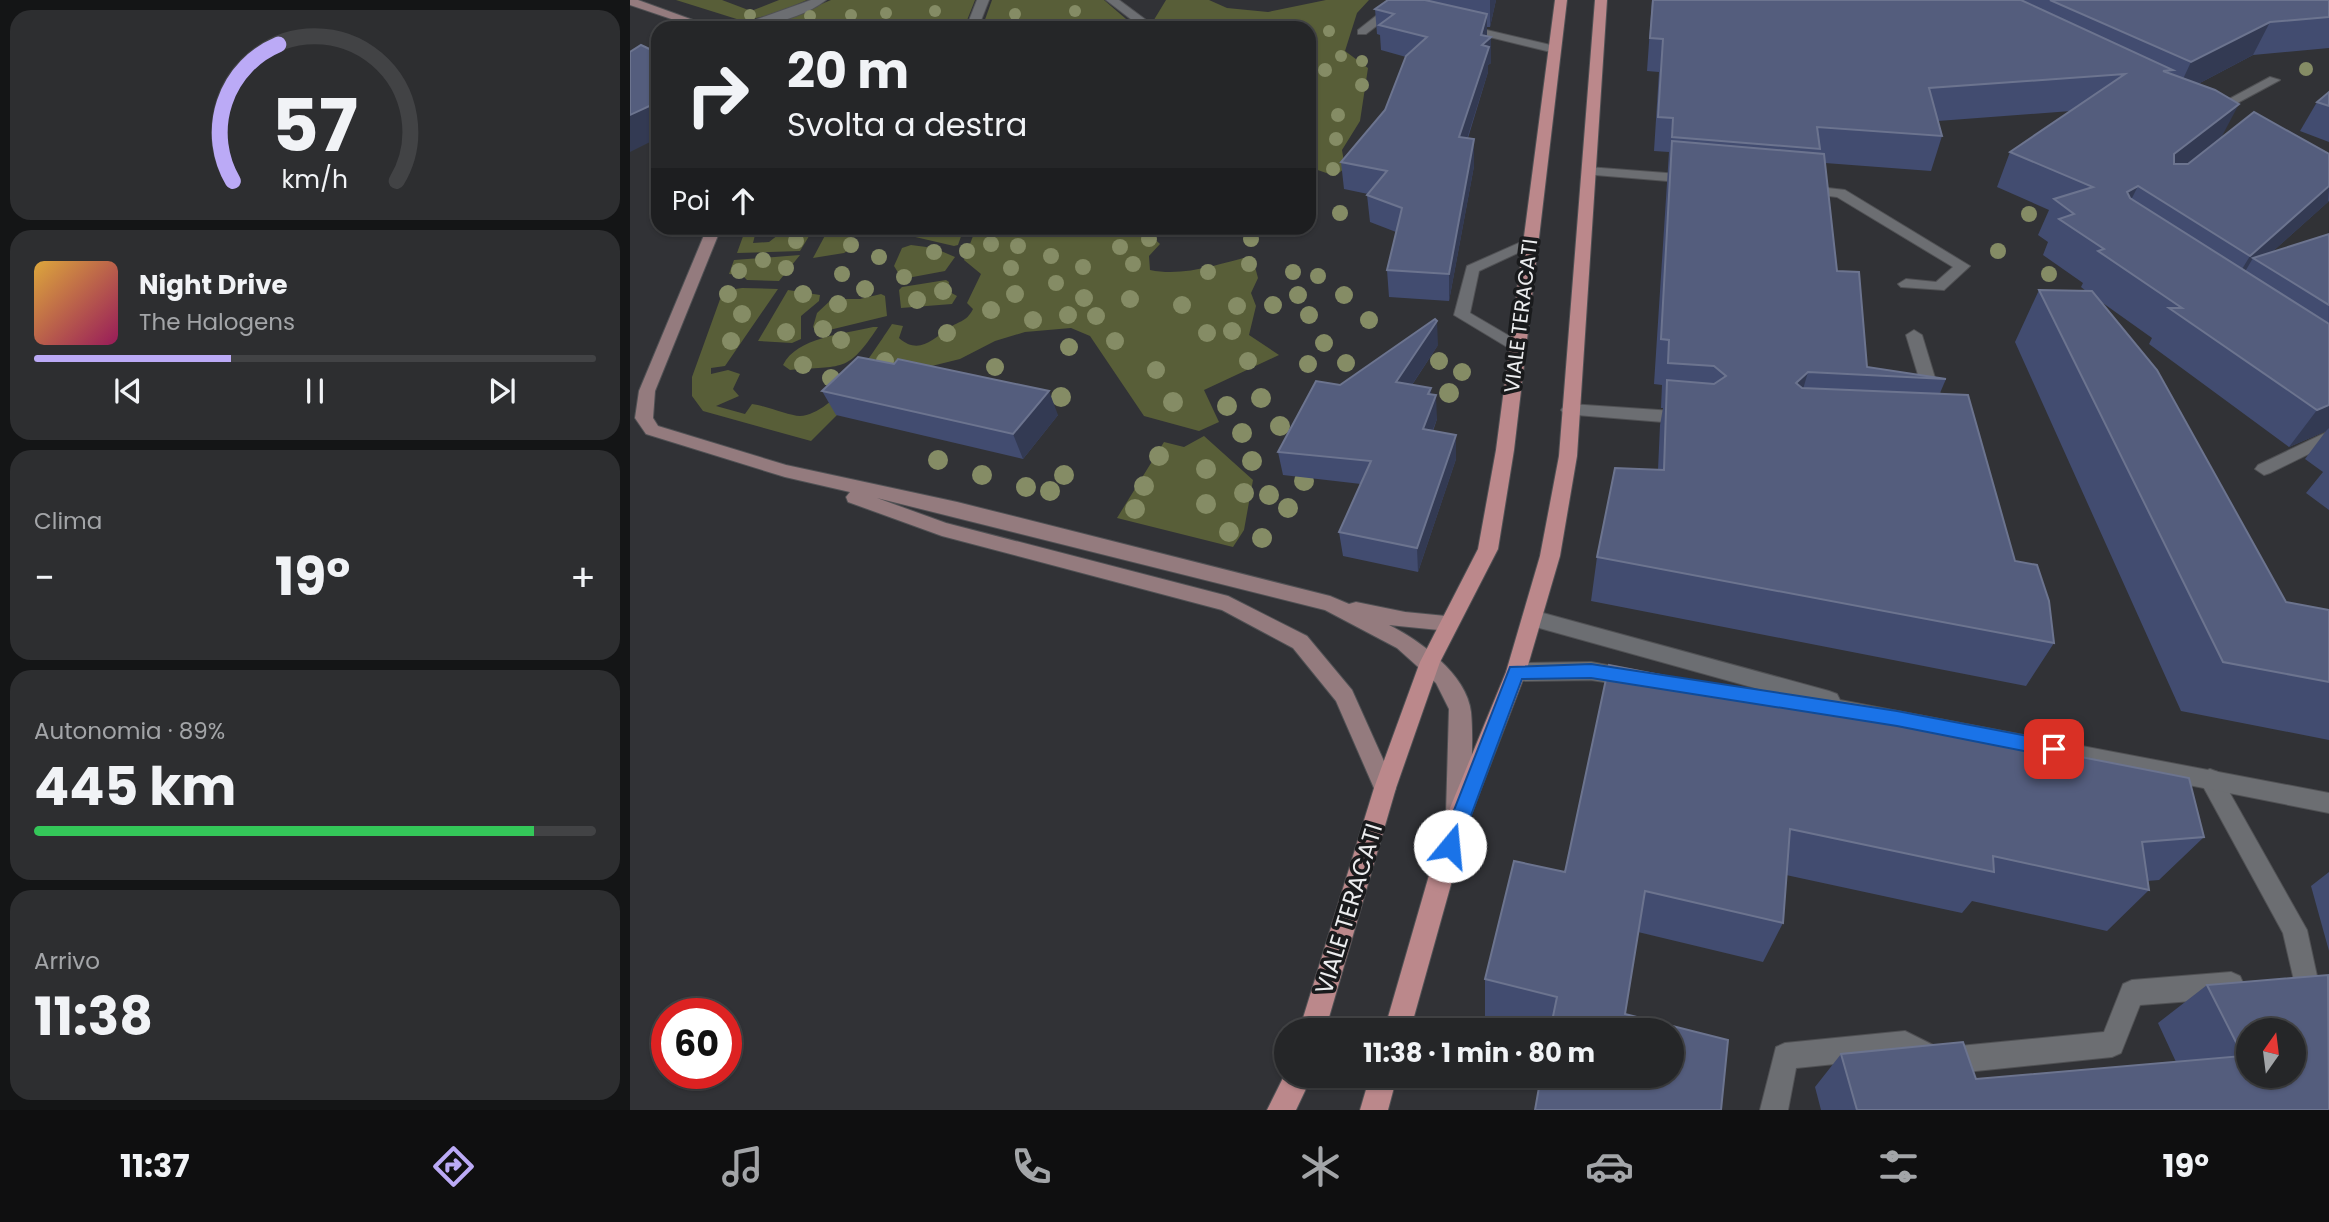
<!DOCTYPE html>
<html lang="it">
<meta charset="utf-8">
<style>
body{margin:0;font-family:Poppins,sans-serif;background:#2d2e30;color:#f1f3f6;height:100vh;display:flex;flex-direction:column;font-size:26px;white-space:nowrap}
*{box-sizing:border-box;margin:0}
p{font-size:23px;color:#a3a5a8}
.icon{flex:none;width:38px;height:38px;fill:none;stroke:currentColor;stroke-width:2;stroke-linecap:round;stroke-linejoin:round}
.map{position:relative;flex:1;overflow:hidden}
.drawer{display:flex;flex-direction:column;gap:10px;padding:10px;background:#141516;width:630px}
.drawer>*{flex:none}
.hud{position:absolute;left:21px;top:21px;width:665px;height:214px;border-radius:21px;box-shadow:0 2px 5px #0004,0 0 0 2px #424345;background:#252628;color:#f1f3f6;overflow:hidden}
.needle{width:46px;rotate:14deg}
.fabs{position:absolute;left:1606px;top:1018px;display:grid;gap:14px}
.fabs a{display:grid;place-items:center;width:70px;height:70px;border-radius:50%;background:#252628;box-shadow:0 2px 5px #0004,0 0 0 2px #424345;font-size:35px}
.speed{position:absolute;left:21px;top:998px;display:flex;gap:14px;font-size:35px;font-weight:700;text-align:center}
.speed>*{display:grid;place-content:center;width:91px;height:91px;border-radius:50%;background:#252628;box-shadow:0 2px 5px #0004,0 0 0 2px #424345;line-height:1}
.speed .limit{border:10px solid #d22;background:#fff;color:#111}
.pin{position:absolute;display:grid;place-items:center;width:60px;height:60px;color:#fff;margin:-30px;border-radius:14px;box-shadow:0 4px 10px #0006}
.me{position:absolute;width:77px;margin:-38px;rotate:17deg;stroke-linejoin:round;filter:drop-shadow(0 0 5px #0008)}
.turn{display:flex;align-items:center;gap:24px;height:147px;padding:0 21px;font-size:32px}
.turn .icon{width:91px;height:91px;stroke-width:2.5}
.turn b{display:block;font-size:49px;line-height:60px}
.then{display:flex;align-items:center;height:66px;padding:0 21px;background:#0003;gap:14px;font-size:26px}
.big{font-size:52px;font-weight:700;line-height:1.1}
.drawer .widget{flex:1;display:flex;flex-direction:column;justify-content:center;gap:10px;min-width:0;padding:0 24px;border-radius:21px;background:#2d2e30}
.drawer .dial{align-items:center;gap:0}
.dial svg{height:182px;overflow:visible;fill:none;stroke:#424345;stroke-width:7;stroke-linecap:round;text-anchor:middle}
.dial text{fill:#f1f3f6;stroke:none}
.song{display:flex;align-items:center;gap:21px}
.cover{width:84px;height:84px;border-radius:10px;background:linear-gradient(135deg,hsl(40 70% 55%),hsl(330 70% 35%))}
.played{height:7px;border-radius:4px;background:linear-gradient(90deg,#bbaaf6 35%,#424345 35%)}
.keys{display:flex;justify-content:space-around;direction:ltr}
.heat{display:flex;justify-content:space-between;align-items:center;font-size:38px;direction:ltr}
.charge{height:10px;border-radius:5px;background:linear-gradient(90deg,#34c759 89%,#424345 0)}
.trip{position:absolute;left:644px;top:1018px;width:410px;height:70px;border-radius:35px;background:#252628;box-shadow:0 2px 5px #0004,0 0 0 2px #424345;font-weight:700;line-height:70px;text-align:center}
.dock{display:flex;height:112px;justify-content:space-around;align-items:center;background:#0f0f10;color:#a3a5a8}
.dock .icon{width:49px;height:49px}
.dock .current{color:#bbaaf6}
.dock b{font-size:32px;color:#f1f3f6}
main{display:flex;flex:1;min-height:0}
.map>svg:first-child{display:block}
</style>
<main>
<section class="drawer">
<div class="widget dial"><svg viewBox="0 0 100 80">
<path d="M14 69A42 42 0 1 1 86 69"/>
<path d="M14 69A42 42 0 0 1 34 9" stroke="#bbaaf6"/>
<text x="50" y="56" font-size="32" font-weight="700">57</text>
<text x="50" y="72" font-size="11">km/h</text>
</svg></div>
<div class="widget">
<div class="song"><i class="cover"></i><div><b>Night Drive</b><p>The Halogens</p></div></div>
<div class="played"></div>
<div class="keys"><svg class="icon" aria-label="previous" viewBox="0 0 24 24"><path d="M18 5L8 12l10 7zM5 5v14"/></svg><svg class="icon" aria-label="pause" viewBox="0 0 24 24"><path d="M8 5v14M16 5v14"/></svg><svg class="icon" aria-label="next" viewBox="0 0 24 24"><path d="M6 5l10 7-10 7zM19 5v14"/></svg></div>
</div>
<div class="widget"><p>Clima</p>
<div class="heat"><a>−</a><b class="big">19°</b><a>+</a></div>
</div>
<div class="widget"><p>Autonomia · 89%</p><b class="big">445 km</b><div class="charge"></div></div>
<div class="widget"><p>Arrivo</p><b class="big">11:38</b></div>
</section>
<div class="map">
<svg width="1699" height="1110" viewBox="0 0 1699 1110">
<rect width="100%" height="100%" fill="#313236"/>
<g fill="#585e38">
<path d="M46 0H92L121 11 149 0H177L144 14 113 21Z"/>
<path d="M201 0H345L334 28H177L153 20Z"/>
<path d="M362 0H474L503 25 501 28H352Z"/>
<path d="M536 0H579L597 8 638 12 696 0H739L727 13 715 51 738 68 730 121 712 150 715 168 705 176 679 167V28H519Z"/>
<path d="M116 228H144L136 234 125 235 123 243 139 242 157 228H184L170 251 107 253Z"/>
<path d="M199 228H214L227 245 214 253 183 258Z"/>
<path d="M297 228H334L328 245 324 246 281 236Z"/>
<path d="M346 228H513L530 244 519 256 520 270C554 277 588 264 622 256L628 278 621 293 626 306 619 335 649 355 574 390 589 422 569 431 514 416 460 336 441 328 395 332 365 341 330 359 241 381 181 441 73 411 62 396V377L93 291 112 288 148 289 95 366 81 368V374L98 370 110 374 103 389 109 396 86 406 115 414 122 404C137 406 159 416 170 416 205 414 244 351 262 324L273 326 269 338C288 355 303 340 317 329 328 321 336 323 343 309L337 303 351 274 334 260Z"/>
<path d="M281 245 304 248 325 257 315 271 272 279 264 266 272 248Z"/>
<path d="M170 255 149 281 117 280 112 275 99 274 104 260Z"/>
<path d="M316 280 319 282 318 291 327 296 322 304 271 308 269 290 272 287Z"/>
<path d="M158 290 190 295 189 301 171 316V339L162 343 128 341Z"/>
<path d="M251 294 255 296 257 316 187 333 183 327 187 313 202 299H230Z"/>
<path d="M243 327H248C217 374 213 365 160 370L153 365C167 337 214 334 243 327Z"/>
<path d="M574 436 623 480 614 530 603 547 487 518 534 442 554 447Z"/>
</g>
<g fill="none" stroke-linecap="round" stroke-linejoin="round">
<g stroke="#505154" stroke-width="2">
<g id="service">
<path d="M181 0H196C173 18 132 28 103 28Z"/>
<path d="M347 0H359L348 28H336Z"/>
<path d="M476 0H489L516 20 515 28H503L506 23Z"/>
<path d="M756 8 773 12 762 14 736 34H728V30Z"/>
<path d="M831 24 929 47 931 49 925 53 827 29 825 27Z"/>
<path d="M958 167 1062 175 1069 179 1062 183 953 174V168Z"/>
<path d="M1172 185 1215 190 1340 266 1314 290 1271 287 1268 284 1276 279 1306 282 1323 267 1207 197 1167 192V186Z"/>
<path d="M900 238 907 242 905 245 849 271 840 313 893 344V352L887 353 824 315 837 266Z"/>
<path d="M1284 330 1292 335 1312 401 1310 405 1304 407 1296 401 1276 335Z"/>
<path d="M940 404 1058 412 1067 418 1058 424 934 414 931 410 934 406Z"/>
<path d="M1580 769 1588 772 1677 930 1687 976 1699 998V1037L1690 1033 1666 989 1653 933 1569 779 1572 772Z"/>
<path d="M1601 972 1610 976 1614 985 1610 994 1601 998 1510 1005 1491 1053 1482 1057 1307 1075 1273 1057 1166 1068 1158 1110H1130L1146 1047 1155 1043 1275 1031 1309 1048 1474 1032 1493 984 1502 980Z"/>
</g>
</g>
<g stroke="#505154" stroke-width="2">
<g id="minor">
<path d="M1640 77 1650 80 1585 115 1575 112Z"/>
<path d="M1699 431V444L1640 473 1634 475 1625 469 1628 465Z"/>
</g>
</g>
<g stroke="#505154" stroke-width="2">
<g id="tertiary">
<path d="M902 610 1199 691 1207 694 1210 700 1699 793V813L1267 727 1181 714 1173 711 1172 701 895 624 892 618 895 612Z"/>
<path d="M961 662 1009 671 1013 677 1009 683 1002 686 961 680 886 681 879 678 876 672 879 666 886 663Z"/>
</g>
</g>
<g stroke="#505154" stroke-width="2">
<g id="secondary">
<path d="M0 0H8L85 28H68L0 5Z"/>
<path d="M77 228H91L25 391 23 418 28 426 156 465 327 502 700 596 719 604 726 602 775 612 826 617 829 623 826 629 819 631 759 625C789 640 837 674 841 712 844 745 840 781 840 814L836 821 828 824 820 821 816 814 819 709 806 683 767 648 695 610 247 498 316 523 598 596 677 636 722 690 766 788 763 795 755 798 747 795 706 701 663 648 592 610 312 536 218 502 216 497 220 492 155 477 16 434 5 418 9 391Z"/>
</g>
</g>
<g stroke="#505154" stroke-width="2">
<g id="primary">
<path d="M925 0H937L884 450 868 549 810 662 766 788 695 1031H669L744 788 790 662 848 549 866 450Z"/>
<path d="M965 0H977L947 456 930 556 896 672 839 820 780 1031H754L815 820 876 672 910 556 929 456Z"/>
<path d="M656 1072V1076H682L666 1110H637Z"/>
<path d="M740 1076H767L758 1110H730Z"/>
</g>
</g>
<use href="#service" fill="#6c6e72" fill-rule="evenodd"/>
<use href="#minor" fill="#6c6e72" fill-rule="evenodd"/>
<use href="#tertiary" fill="#6c6e72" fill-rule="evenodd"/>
<use href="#secondary" fill="#947b7e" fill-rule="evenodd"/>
<use href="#primary" fill="#bb888b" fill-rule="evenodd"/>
</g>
<g fill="#858c65">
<circle cx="305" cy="11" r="6"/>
<circle cx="445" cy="11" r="6"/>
<circle cx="256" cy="13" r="6"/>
<circle cx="385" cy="14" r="6"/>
<circle cx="120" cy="15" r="6"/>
<circle cx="221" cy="15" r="6"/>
<circle cx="180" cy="16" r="6"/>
<circle cx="699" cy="31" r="6"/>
<circle cx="711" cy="56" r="6"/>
<circle cx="732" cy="61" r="6"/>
<circle cx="1676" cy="69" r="7"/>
<circle cx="695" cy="70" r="7"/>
<circle cx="732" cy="85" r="7"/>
<circle cx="708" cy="115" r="7"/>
<circle cx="706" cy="139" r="7"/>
<circle cx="703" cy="169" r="7"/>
<circle cx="710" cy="213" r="8"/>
<circle cx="1399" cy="214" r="8"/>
<circle cx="519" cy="239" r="8"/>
<circle cx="621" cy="239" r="8"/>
<circle cx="166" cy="241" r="8"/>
<circle cx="361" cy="244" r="8"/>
<circle cx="221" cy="245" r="8"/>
<circle cx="388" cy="246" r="8"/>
<circle cx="490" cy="247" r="8"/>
<circle cx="337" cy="251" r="8"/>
<circle cx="1368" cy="251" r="8"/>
<circle cx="304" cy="252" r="8"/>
<circle cx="421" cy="256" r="8"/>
<circle cx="249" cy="257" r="8"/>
<circle cx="133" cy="260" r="8"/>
<circle cx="503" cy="264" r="8"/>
<circle cx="619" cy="264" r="8"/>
<circle cx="453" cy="267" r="8"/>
<circle cx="156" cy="268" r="8"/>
<circle cx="381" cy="268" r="8"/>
<circle cx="109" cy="271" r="8"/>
<circle cx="578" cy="272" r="8"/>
<circle cx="663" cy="272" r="8"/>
<circle cx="212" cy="274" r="8"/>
<circle cx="1419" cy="274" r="8"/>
<circle cx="688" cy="276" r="8"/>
<circle cx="274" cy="277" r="8"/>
<circle cx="426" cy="283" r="8"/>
<circle cx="235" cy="289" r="9"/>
<circle cx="313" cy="291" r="9"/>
<circle cx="98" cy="294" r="9"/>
<circle cx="173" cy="294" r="9"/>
<circle cx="385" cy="294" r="9"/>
<circle cx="668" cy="295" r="9"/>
<circle cx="714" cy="295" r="9"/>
<circle cx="454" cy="298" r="9"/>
<circle cx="500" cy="299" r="9"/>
<circle cx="287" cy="300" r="9"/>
<circle cx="208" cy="304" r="9"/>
<circle cx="552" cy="305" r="9"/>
<circle cx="643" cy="305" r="9"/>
<circle cx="607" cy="306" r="9"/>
<circle cx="361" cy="310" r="9"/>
<circle cx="112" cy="314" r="9"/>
<circle cx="438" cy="315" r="9"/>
<circle cx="679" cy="315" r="9"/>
<circle cx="466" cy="316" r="9"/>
<circle cx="403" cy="320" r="9"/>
<circle cx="739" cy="320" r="9"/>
<circle cx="193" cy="329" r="9"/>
<circle cx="602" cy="331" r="9"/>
<circle cx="156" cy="332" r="9"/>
<circle cx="317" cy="333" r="9"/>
<circle cx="577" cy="333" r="9"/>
<circle cx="211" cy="340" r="9"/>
<circle cx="101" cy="341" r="9"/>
<circle cx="485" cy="341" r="9"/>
<circle cx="694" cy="343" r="9"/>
<circle cx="439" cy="347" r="9"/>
<circle cx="255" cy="361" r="9"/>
<circle cx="618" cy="361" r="9"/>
<circle cx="809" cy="361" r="9"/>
<circle cx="716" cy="363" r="9"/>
<circle cx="678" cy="364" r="9"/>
<circle cx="173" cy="365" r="9"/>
<circle cx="365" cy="367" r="9"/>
<circle cx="526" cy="370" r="9"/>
<circle cx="832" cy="372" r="9"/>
<circle cx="201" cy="378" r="9"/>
<circle cx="819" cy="393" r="10"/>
<circle cx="431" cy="397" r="10"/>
<circle cx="631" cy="398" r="10"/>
<circle cx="543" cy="402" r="10"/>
<circle cx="597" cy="406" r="10"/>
<circle cx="650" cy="426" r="10"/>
<circle cx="612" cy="433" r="10"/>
<circle cx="529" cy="456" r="10"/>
<circle cx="308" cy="460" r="10"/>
<circle cx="622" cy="461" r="10"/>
<circle cx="576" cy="469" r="10"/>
<circle cx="352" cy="475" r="10"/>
<circle cx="434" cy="475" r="10"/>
<circle cx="674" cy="481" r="10"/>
<circle cx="514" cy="486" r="10"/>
<circle cx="396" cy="487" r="10"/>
<circle cx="420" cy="491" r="10"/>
<circle cx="614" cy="493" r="10"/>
<circle cx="639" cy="495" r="10"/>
<circle cx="576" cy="504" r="10"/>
<circle cx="658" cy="508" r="10"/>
<circle cx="505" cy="509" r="10"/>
<circle cx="599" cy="532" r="10"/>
<circle cx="632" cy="538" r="10"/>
</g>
<g fill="#424c70">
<path d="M758 0H866L860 27H857V36L861 37V63L858 65V72L838 138 844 166 819 301 759 297 757 270 766 232 740 222 737 195 738 194 714 189 711 162 755 110 776 57 751 50 750 35 747 34 745 9Z"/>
<path d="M1022 0H1699V48L1623 55 1568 84 1592 137 1699 154V201L1642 252 1699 234V510L1676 493 1693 472 1675 459 1696 431 1659 447 1519 344 1522 338 1470 301 1656 602 1699 610V740L1551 711 1385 342 1409 290 1456 291 1451 287 1453 283 1413 255 1418 242 1408 235 1419 210 1367 187 1380 152 1441 111 1308 121 1312 136 1301 171 1195 163 1207 271 1237 367 1316 379 1310 393 1385 561 1424 643 1396 686 961 601 967 557 1028 470 1030 425 1033 408H1031L1032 385 1024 384 1039 152 1024 151 1029 72 1017 71Z"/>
<path d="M1699 92V142L1670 131 1687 102Z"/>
<path d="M808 345 782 385 801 395 807 419 803 431 826 459 788 572 713 556 709 532 731 484 653 475 648 452Z"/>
<path d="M192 391 428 415 393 459 206 415Z"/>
<path d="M979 665 1574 837 1529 880 1517 881 1519 890 1477 931 1342 901 1332 913 1156 875 1153 923 1133 962 1008 932 995 1014 1041 1031H913L855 1016V979L935 872Z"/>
<path d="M1699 872V951L1681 886Z"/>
<path d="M1577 985 1699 1110H1191L1185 1087 1211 1054 1346 1079 1546 1062 1528 1023Z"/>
</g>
<g fill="#333a53">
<path d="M860 0H866L860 27Z"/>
<path d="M857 14V39L861 37V63L858 65V72L829 164V137Z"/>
<path d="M1640 22 1623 55 1545 96 1561 62Z"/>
<path d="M28 102V138L0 152V115Z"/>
<path d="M1609 104 1591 138 1526 189 1544 154Z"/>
<path d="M844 139V166L819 301V274Z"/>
<path d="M1508 186 1490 222 1497 192Z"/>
<path d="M1699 186 1698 202 1631 262 1623 258 1609 282 1598 292 1620 256Z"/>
<path d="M807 321 808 345 768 406 766 382Z"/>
<path d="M1178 372 1165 417 1166 383Z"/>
<path d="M801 388 802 407 806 395 807 419 794 452 793 429 798 394Z"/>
<path d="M419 391 428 415 393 459 383 434Z"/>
<path d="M1699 405V428L1696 431 1659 447 1687 410Z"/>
<path d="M826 435V459L788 572 787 548Z"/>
</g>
<g fill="#545d7d" stroke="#6c748f" stroke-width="2" fill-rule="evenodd">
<path d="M758 0H795L857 14 851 35 861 37 852 45 859 47 829 137 844 139 819 274 757 270 772 208 737 195 757 171 711 162 755 110 776 56 797 37 749 25 764 14 745 9Z"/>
<path d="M1023 0H1391L1543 70 1533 71 1585 90 1609 104 1544 154V164H1558L1624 112 1699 154V186L1620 256 1508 186 1497 192 1500 198 1699 324V405L1687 410 1539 308H1552L1468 251 1474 249 1429 219 1444 214 1424 199 1463 187 1380 152 1495 74 1299 88 1312 136 1187 127 1190 149 1042 137 1043 118 1028 117 1033 39 1020 38Z"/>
<path d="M1420 0H1699V17L1640 22 1561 62Z"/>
<path d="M11 45 28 53V102L0 115V52Z"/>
<path d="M1699 92V106L1687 102Z"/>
<path d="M1042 141 1194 154 1207 271 1229 272 1237 367 1316 379 1178 372 1166 383 1172 388 1338 395 1385 561 1407 565 1419 601 1424 643 967 557 985 468 1034 470 1037 380 1084 384 1096 376 1084 366 1038 363 1039 340 1031 339Z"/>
<path d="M1699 234V305L1623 258Z"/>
<path d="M1409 290 1462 291 1527 370 1656 602 1699 610V682L1593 662Z"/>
<path d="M805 319 807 321 766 382 801 388 798 394 806 395 793 429 826 435 787 548 709 532 741 461 648 452 686 381 710 385Z"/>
<path d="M228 357 264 364 268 359 419 391 383 434 192 391Z"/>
<path d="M979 665 1559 778 1574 837 1512 842 1519 890 1363 856 1364 872 1160 829 1153 923 1015 891 995 1014 1098 1040 1091 1110H905L911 1076H1041V1031H920L927 997 855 979 884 861 935 872Z"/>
<path d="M1698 975 1699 1110H1227L1211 1054 1333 1042 1346 1079 1613 1056 1577 985ZM1619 1031H1664V1076H1619Z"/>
</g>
<path fill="#1a73e8" stroke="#114b97" stroke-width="2" d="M961 664 1267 711 1424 741 1430 743 1433 749 1430 755 1424 757 1267 726 961 678 892 679 827 853 820 855 813 853 810 846 880 667Z"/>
<g text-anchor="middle" stroke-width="7" stroke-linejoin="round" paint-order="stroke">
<g font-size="21" fill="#ecedef" stroke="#191a1c">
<text transform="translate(891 316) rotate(-83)" y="7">VIALE TERACATI</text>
</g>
<g font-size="24" fill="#ecedef" stroke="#191a1c">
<text transform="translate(719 909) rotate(-73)" y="8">VIALE TERACATI</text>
</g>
</g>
</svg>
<div class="fabs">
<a><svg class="needle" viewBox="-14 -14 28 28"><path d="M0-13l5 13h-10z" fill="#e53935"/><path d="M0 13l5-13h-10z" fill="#a3a5a8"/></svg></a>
</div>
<div class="speed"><div class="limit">60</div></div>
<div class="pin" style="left:1424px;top:749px;background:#d93025"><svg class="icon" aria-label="arrive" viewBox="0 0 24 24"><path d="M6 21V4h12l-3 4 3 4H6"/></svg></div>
<svg class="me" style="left:820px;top:846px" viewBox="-20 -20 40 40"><circle r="19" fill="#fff"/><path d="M0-13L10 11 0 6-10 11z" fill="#1a73e8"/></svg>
<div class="trip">11:38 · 1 min · 80 m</div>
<div class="hud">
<div class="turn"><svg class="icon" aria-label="right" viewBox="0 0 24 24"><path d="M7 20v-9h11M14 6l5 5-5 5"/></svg><div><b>20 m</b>Svolta a destra</div></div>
<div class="then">Poi<svg class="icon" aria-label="ahead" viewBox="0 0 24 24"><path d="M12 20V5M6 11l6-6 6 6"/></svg></div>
</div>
</div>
</main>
<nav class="dock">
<b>11:37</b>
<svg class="icon current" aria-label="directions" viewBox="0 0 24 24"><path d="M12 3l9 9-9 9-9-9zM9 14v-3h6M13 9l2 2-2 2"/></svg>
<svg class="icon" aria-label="music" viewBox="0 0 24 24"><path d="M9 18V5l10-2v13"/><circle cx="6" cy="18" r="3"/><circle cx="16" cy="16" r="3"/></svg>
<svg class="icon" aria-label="phone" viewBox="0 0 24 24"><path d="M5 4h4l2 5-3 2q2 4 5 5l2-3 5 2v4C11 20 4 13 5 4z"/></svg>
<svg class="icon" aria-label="climate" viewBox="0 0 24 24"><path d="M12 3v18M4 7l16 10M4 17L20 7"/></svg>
<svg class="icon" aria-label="car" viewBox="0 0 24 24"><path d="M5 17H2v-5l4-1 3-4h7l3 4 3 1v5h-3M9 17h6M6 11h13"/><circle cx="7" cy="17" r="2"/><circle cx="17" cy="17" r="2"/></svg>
<svg class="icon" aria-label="filters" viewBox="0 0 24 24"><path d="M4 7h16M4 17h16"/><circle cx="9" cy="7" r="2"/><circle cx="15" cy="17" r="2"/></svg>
<b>19°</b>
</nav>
